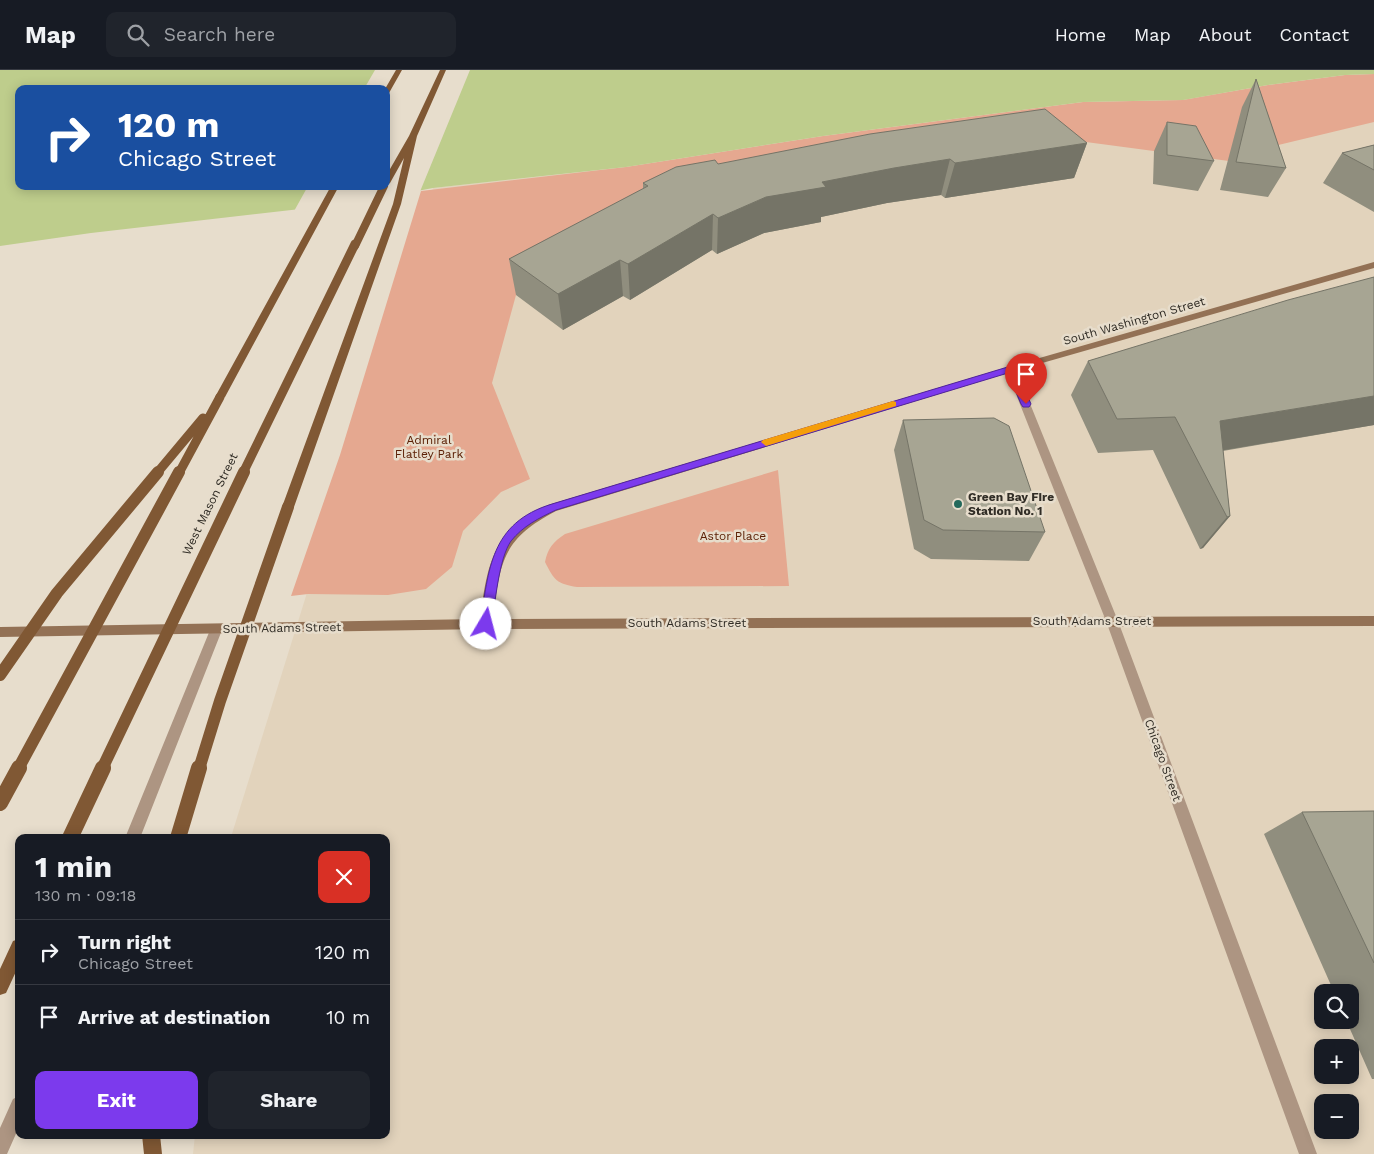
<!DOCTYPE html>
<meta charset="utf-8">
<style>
:root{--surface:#171b24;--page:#20242c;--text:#f1f3f6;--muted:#9ea1a6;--line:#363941;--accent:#7c3aed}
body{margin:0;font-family:"Work Sans",sans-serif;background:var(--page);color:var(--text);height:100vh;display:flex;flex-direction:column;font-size:19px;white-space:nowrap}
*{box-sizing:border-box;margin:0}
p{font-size:16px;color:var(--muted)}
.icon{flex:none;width:28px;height:28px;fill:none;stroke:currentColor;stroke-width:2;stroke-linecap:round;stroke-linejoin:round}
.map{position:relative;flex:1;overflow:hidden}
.sheet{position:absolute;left:15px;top:764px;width:375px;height:305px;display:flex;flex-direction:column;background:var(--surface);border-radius:10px;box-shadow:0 2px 12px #0003}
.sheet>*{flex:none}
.guide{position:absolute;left:15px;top:15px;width:375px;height:105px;border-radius:10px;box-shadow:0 2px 12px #0003;background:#1a4fa0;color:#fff;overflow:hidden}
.controls{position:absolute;left:1314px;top:914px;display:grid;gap:10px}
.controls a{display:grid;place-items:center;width:45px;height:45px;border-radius:10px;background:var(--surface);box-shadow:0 2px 12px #0003;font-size:25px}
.pin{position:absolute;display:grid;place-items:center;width:42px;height:42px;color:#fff;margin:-51px -21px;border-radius:50% 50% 50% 0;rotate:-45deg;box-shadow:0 0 5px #0007}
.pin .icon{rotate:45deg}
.me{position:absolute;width:55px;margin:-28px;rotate:8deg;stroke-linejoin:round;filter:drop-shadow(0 0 4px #0008)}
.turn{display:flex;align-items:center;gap:18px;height:105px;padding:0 20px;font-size:22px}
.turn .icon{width:65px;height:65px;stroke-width:2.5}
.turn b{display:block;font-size:35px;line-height:42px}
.round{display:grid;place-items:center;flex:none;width:52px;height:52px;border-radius:10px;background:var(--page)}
.head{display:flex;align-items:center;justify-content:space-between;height:85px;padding:0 20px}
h1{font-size:30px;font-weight:700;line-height:38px}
.primary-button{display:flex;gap:10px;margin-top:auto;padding:10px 20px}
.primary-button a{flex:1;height:58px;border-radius:10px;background:var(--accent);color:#fff;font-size:20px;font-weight:700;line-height:58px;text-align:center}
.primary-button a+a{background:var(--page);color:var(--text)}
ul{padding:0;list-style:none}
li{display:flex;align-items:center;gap:15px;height:65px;padding:0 20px;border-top:1px solid var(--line)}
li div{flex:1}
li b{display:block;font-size:19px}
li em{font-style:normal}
header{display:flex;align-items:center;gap:30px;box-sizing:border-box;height:70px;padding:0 25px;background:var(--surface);border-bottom:1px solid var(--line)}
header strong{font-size:24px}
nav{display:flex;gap:28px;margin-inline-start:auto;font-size:18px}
.search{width:350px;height:45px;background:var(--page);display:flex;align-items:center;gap:12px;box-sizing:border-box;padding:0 18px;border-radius:10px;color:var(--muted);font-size:19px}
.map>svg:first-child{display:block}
.built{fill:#e2d3bc;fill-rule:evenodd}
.green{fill:#e5a890}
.water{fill:#becd8c;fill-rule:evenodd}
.pier{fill:#e7ddcc}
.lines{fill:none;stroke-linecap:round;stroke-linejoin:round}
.street{fill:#ad9582;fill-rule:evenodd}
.secondary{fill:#937155;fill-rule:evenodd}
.primary{fill:#805834;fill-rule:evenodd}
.primary-bridge-far3{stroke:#805834;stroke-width:8}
.primary-bridge-far2{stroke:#805834;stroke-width:9}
.primary-bridge-far1{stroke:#805834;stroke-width:12}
.primary-bridge{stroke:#805834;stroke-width:16}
.wall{fill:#908e7e}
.shaded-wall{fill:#757467}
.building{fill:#a7a593;stroke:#757467}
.route{fill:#7c3aed;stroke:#51269a}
.slow{fill:#f59e0b}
.poi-dot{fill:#24695b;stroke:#e7ddcc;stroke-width:2}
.labels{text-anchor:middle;stroke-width:5;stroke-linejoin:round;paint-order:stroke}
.street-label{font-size:12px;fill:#312d26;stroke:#e7ddcc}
.park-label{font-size:12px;fill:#5c2106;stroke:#e7ddcc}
.poi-label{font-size:12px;font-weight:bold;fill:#312d26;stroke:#e7ddcc;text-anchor:start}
</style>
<header>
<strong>Map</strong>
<div class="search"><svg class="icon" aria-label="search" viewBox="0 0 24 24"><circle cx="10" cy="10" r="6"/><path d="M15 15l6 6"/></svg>Search here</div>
<nav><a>Home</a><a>Map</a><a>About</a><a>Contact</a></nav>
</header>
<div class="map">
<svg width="1374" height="1084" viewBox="0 0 1374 1084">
<rect width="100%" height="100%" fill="#e7ddcc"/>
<!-- built -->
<path class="built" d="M 1374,4 L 1374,1084 L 193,1084 L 195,1065 L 386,1065 L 386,768 L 231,767 L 433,118 L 626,97 ZM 1322,922 L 1350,922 L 1350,950 L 1322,950 ZM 1322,978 L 1350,978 L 1350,1005 L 1322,1005 ZM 1322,1032 L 1350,1032 L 1350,1060 L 1322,1060 Z"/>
<!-- green -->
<path class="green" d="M 1374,4 L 1374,52 L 1262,79 L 1259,95 L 1086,72 L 1033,73 L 650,152 L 516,225 L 492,313 L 530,409 L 501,422 L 463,461 L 452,497 L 426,519 L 388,525 L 308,524 L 291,526 L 340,385 L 421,121 L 626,97 L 823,66 L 1083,32 L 1183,30 L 1268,15 L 1345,5 Z
M 778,400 L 789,516 L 577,517 C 557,514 554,510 545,492 C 548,478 553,472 565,464 Z"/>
<!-- water -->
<path class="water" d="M 0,0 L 1374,0 L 1374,4 L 1345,5 L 1268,15 L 1183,30 L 1083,32 L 823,66 L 626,97 L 433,118 L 353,133 L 91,163 L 0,176 ZM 19,19 L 386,19 L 386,116 L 19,116 Z"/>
<!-- pier -->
<path class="pier" d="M 375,0 L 470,0 L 419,124 L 353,136 L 293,143 L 308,116 L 386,116 L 386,19 L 364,19 Z"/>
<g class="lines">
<!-- street -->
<path class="street" d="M 1011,296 L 1016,299 L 1118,551 L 1317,1084 L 1299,1084 L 1106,551 L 1006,299 Z
M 216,555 L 220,556 L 222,560 L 140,768 L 125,768 L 210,560 L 212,556 Z
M 19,1026 L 19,1057 L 7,1084 L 0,1084 L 0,1058 L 13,1029 Z"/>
<!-- secondary -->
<path class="secondary" d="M 1374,192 L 1374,198 L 1014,301 L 556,441 C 502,469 500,492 493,549 L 1374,546 L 1374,556 L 486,559 L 0,567 L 0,557 L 480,549 C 488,490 492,464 548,435 L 1008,297 Z"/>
<!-- primary -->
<path class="primary" d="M 396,0 L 402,0 L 389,23 L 386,25 L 385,19 Z
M 440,0 L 446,0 L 417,66 L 401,134 L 294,437 L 288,441 L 284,440 L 282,437 L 393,134 L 404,88 L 390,113 L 386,115 L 386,106 L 409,66 Z
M 331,116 L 339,116 L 225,327 L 220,330 L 216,329 L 215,327 Z
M 19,869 L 19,895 L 6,923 L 0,925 L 0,899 L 13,871 Z
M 142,1065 L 160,1065 L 162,1084 L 144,1084 Z"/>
<!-- primary-bridge-far3 -->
<path class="primary-bridge-far3" d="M 355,176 L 384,116"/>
<!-- primary-bridge-far2 -->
<path class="primary-bridge-far2" d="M 157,403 L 203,348
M 179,403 L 220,327
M 243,403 L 355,174"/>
<!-- primary-bridge-far1 -->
<path class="primary-bridge-far1" d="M 0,605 L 57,523 L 158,402
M 18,699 L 179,402
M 102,699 L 244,402
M 199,699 L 220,631 L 288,437"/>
<!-- primary-bridge -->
<path class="primary-bridge" d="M 0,733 L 19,698
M 70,768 L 103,698
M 178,768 L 199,698"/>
</g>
<!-- wall -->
<path class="wall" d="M 1256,9 L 1286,98 L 1268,127 L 1220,120 L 1242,37 Z
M 1167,52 L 1214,91 L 1198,121 L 1153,114 L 1154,81 Z
M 1087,73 L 1074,108 L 945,128 L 941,125 L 887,133 L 821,147 L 821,152 L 764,163 L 717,184 L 712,180 L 630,230 L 623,226 L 563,260 L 516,225 L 509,189 L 643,119 L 643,113 L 718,94 Z
M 1374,75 L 1374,142 L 1323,113 L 1342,83 Z
M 1374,207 L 1374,355 L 1223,381 L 1230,446 L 1203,478 L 1200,479 L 1153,380 L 1098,383 L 1071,325 L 1088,291 Z
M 903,350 L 1045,462 L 1029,491 L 931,489 L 914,479 L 894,380 Z
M 1374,741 L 1374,1009 L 1372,1009 L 1346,950 L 1350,950 L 1350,922 L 1334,922 L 1264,764 L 1302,742 Z"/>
<!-- shaded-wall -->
<path class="shaded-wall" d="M 1087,73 L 1074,108 L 945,128 L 955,93 Z
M 950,89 L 941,125 L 887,133 L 821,147 L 821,152 L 764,163 L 717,184 L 718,148 L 766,127 L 822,112 L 894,98 Z
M 713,144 L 712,180 L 630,230 L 628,194 Z
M 620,190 L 623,226 L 563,260 L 558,224 Z
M 1374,326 L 1374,355 L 1195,385 L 1220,351 Z
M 1230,446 L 1203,478 L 1200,479 L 1227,447 Z"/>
<!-- building -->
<path class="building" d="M 1256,9 L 1286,98 L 1236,92 Z
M 1045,39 L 1087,73 L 955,93 L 950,89 L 894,98 L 822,112 L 826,117 L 766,127 L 718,148 L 713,144 L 628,194 L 620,190 L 558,224 L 509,189 L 648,116 L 643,113 L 676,97 L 715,90 L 718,94 L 870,64 Z
M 1167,52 L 1196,56 L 1214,91 L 1167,85 Z
M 1374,75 L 1374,100 L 1342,83 Z
M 1374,207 L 1374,326 L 1220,351 L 1230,446 L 1227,447 L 1175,347 L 1117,349 L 1088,291 L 1288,230 Z
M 994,348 L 1009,356 L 1045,462 L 943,460 L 924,450 L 903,350 Z
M 1374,741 L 1374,893 L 1302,742 Z"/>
<!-- route -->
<path class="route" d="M 1011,296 L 1016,299 L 1031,334 L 1029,337 L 1023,337 L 1021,334 L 1008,303 L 556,440 C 539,448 523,456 511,471 C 499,488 495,533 492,554 L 490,558 L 482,558 L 480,554 C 489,499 490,453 552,434 Z"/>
<!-- slow -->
<path class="slow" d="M 893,331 L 896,332 L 896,336 L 766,376 L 761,372 L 763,370 Z"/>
<!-- markers -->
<circle class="poi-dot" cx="958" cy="434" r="5"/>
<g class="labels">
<!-- street labels -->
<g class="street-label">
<text transform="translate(1134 251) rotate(-16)" y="4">South Washington Street</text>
<text transform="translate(210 434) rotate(-64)" y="4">West Mason Street</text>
<text x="1092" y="555">South Adams Street</text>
<text x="687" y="557">South Adams Street</text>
<text transform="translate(282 558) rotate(-1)" y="4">South Adams Street</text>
<text transform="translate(1163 690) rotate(70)" y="4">Chicago Street</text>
</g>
<!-- park labels -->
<g class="park-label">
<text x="429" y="374">Admiral<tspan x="429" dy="14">Flatley Park</tspan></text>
<text x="733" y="470">Astor Place</text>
</g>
<!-- poi labels -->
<g class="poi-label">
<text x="968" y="431">Green Bay Fire<tspan x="968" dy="14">Station No. 1</tspan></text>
</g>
</g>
</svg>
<div class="controls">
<a><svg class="icon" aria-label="search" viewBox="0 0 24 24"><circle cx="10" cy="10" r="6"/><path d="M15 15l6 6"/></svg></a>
<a>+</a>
<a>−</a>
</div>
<div class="pin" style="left:1026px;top:334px;background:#d93025"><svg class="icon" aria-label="arrive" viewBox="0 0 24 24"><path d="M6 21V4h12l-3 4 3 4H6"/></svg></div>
<svg class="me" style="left:486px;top:554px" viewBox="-20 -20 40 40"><circle r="19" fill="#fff"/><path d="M0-13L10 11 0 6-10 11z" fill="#7c3aed"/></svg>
<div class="guide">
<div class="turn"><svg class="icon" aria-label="right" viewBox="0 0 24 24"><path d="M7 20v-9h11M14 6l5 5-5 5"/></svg><div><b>120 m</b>Chicago Street</div></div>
</div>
<section class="sheet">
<div class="head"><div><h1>1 min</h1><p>130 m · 09:18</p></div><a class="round" style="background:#d93025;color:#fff"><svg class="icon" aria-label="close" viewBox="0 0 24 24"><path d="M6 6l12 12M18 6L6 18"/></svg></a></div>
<ul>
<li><svg class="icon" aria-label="right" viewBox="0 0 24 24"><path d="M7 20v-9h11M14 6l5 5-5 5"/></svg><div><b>Turn right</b><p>Chicago Street</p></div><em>120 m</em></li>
<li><svg class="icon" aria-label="arrive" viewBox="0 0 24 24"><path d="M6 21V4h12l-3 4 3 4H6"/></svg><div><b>Arrive at destination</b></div><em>10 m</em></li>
</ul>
<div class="primary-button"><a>Exit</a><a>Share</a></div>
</section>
</div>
